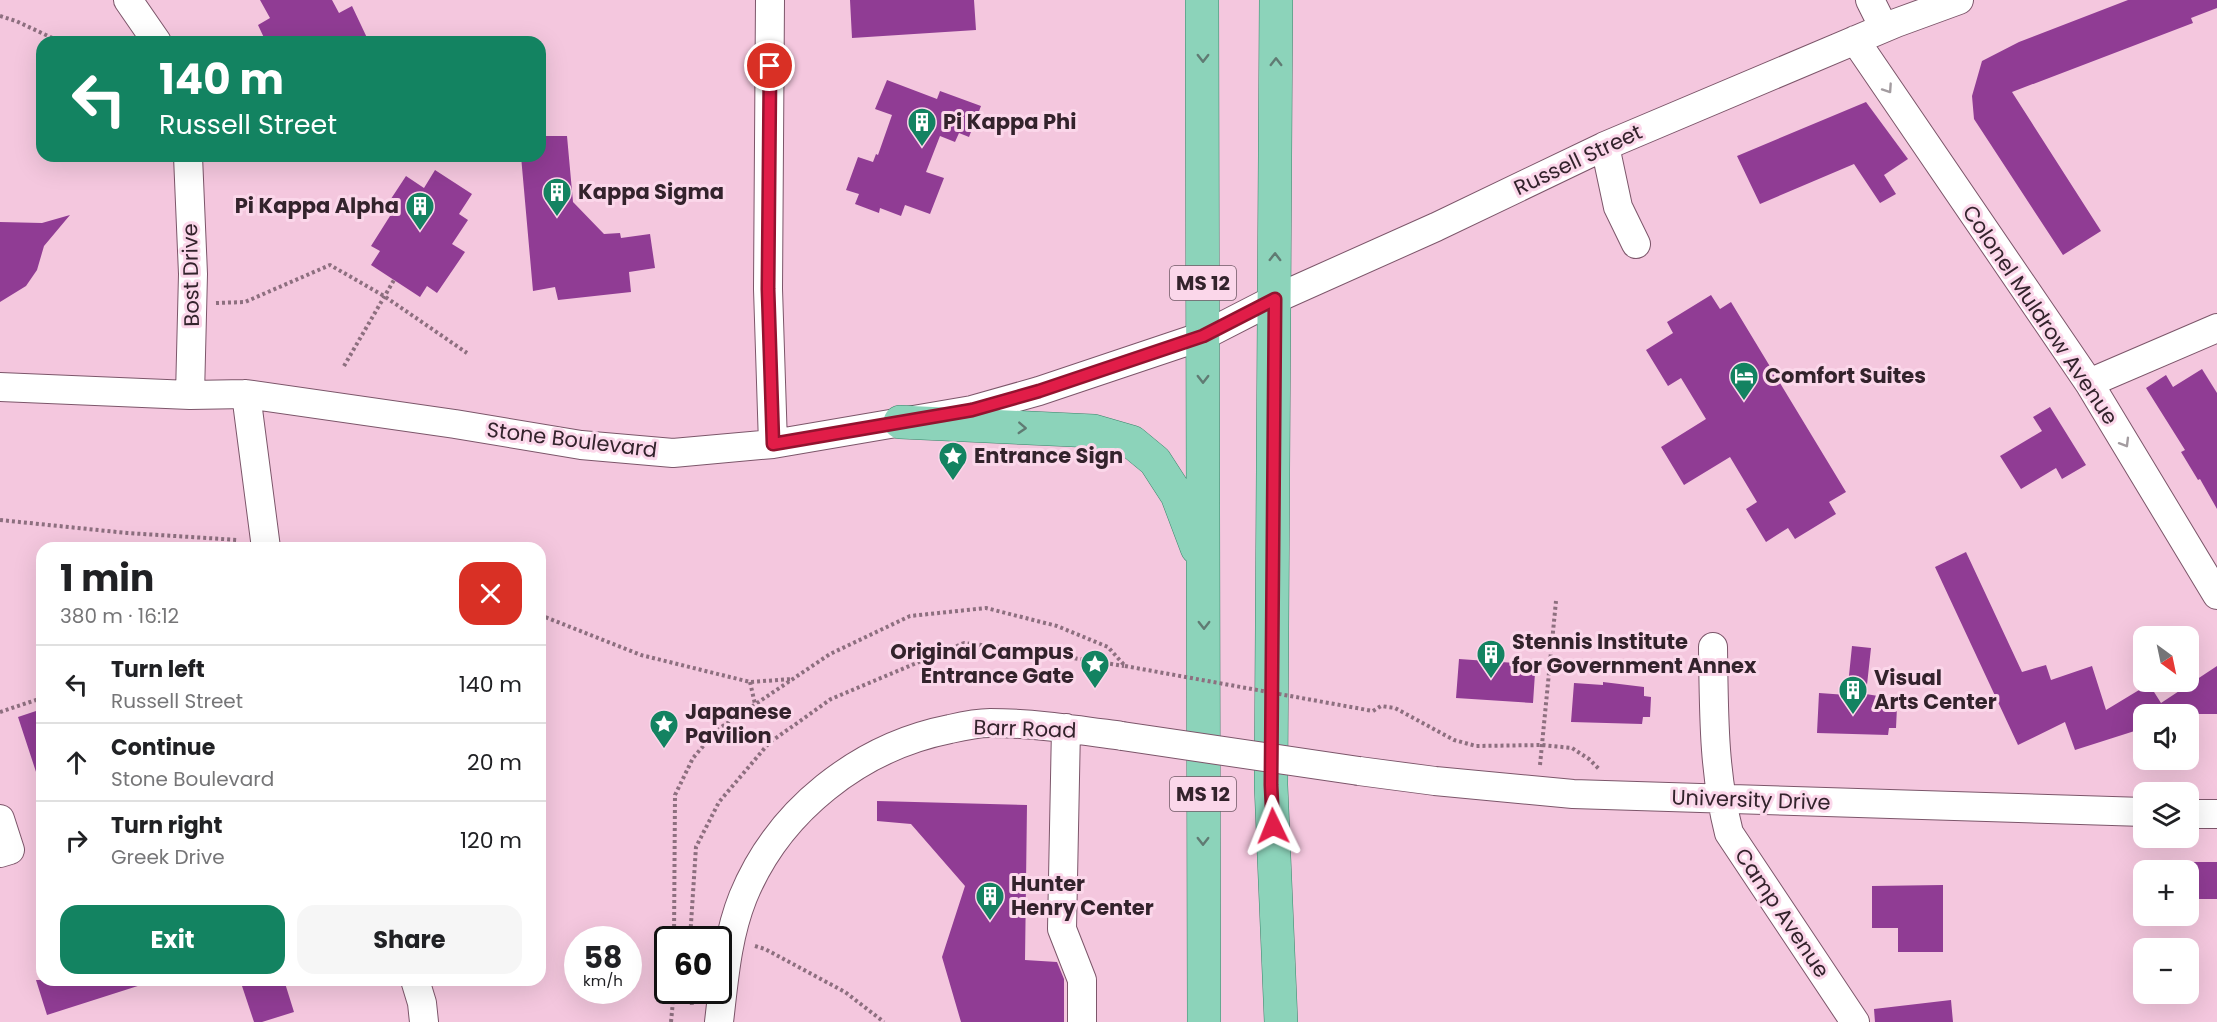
<!DOCTYPE html>
<meta charset="utf-8">
<style>
:root{--surface:#fff;--page:#f6f6f6;--text:#202124;--muted:#757577;--line:#e0e0e0;--accent:#138361}
body{margin:0;font-family:Poppins,sans-serif;background:var(--page);color:var(--text);height:100vh;display:flex;flex-direction:column;font-size:22px;white-space:nowrap}
*{box-sizing:border-box;margin:0}
p{font-size:20px;color:var(--muted)}
.icon{flex:none;width:33px;height:33px;fill:none;stroke:currentColor;stroke-width:2;stroke-linecap:round;stroke-linejoin:round}
.map{position:relative;flex:1;overflow:hidden}
.details{position:absolute;left:36px;top:542px;width:510px;height:444px;display:flex;flex-direction:column;background:var(--surface);border-radius:18px;box-shadow:0 6px 24px #0002}
.details>*{flex:none}
.guide{position:absolute;left:36px;top:36px;width:510px;height:126px;border-radius:18px;box-shadow:0 6px 24px #0002;background:#138361;color:#fff;overflow:hidden}
.needle{width:39px;rotate:147deg}
.fabs{position:absolute;left:2133px;top:626px;display:grid;gap:12px}
.fabs a{display:grid;place-items:center;width:66px;height:66px;border-radius:12px;background:var(--surface);box-shadow:0 6px 24px #0002;font-size:30px}
.speed{position:absolute;left:564px;top:926px;display:flex;gap:12px;font-size:30px;font-weight:700;text-align:center}
.speed>*{display:grid;place-content:center;width:78px;height:78px;border-radius:50%;background:var(--surface);box-shadow:0 6px 24px #0002;line-height:1}
.speed small{font-size:15px;font-weight:400}
.speed .limit{border:3px solid #111;border-radius:9px;background:#fff;color:#111}
.pin{position:absolute;display:grid;place-items:center;width:51px;height:51px;color:#fff;margin:-26px;border:3px solid #fff;border-radius:50%;box-shadow:0 2px 6px #0007}
.me{position:absolute;width:66px;margin:-33px;rotate:358deg;stroke-linejoin:round;filter:drop-shadow(0 0 4px #0008)}
.turn{display:flex;align-items:center;gap:21px;height:126px;padding:0 24px;font-size:27px}
.turn .icon{width:78px;height:78px;stroke-width:2.5}
.turn b{display:block;font-size:42px;line-height:51px}
.round{display:grid;place-items:center;flex:none;width:63px;height:63px;border-radius:18px;background:var(--page)}
.head{display:flex;align-items:center;justify-content:space-between;height:102px;padding:0 24px}
h1{font-size:36px;font-weight:700;line-height:45px}
.action{display:flex;gap:12px;margin-top:auto;padding:12px 24px}
.action a{flex:1;height:69px;border-radius:18px;background:var(--accent);color:#fff;font-size:24px;font-weight:700;line-height:69px;text-align:center}
.action a+a{background:var(--page);color:var(--text)}
ul{padding:0;list-style:none}
li{display:flex;align-items:center;gap:18px;height:78px;padding:0 24px;border-top:2px solid var(--line)}
li div{flex:1}
li b{display:block;font-size:22px}
li em{font-style:normal}
.map>svg:first-child{display:block}
.building{fill:#903c94}
.lines{fill:none;stroke-linecap:round;stroke-linejoin:round}
.minor-casing{stroke:#7c566a;stroke-width:30}
.major-casing{stroke:#3b836a;stroke-width:34}
.path{stroke:#8d6f7f;stroke-width:4;stroke-dasharray:3 3;stroke-linecap:butt}
.minor{stroke:#fff;stroke-width:28}
.major{stroke:#8cd3ba;stroke-width:33}
.minor-bridge-casing{stroke:#7c566a;stroke-width:30;stroke-linecap:butt}
.path-bridge{stroke:#8d6f7f;stroke-width:4;stroke-dasharray:3 3;stroke-linecap:butt}
.minor-bridge{stroke:#fff;stroke-width:28}
.oneway{stroke:#607b73}
.oneway2{stroke:#a39ca0}
.route-casing{stroke:#92132f;stroke-width:15}
.route{stroke:#e11d48;stroke-width:10}
.labels{text-anchor:middle;stroke-width:6;stroke-linejoin:round;paint-order:stroke}
.shield{fill:#fbd7ea;stroke:#6f5965;stroke-width:1.5}
.shield-label{font-size:20px;font-weight:bold;fill:#33232c}
.poi-label{font-size:21px;font-weight:bold;fill:#33232c;stroke:#fbd7ea;text-anchor:start}
.street-label{font-size:21px;fill:#33232c;stroke:#fbd7ea}
</style>
<div class="map">
<svg width="2217" height="1022" viewBox="0 0 2217 1022">
<rect width="100%" height="100%" fill="#f4c7de"/>
<!-- building -->
<path class="building" d="M 260,0 L 332,0 L 339,13 L 352,6 L 369,42 L 266,42 L 258,25 L 270,18 Z
M 850,0 L 974,0 L 976,30 L 852,38 Z
M 2128,0 L 2217,0 L 2217,8 L 2191,18 L 2193,23 L 2012,92 L 2101,231 L 2063,255 L 1974,119 L 1972,96 L 1982,61 L 2019,42 Z
M 887,80 L 937,99 L 940,91 L 981,106 L 969,137 L 959,133 L 955,142 L 940,136 L 926,172 L 944,178 L 930,214 L 905,205 L 901,216 L 880,208 L 879,213 L 855,204 L 859,194 L 846,190 L 858,157 L 873,162 L 876,154 L 878,155 L 892,115 L 875,109 Z
M 1866,102 L 1908,159 L 1884,175 L 1896,194 L 1880,203 L 1854,164 L 1760,204 L 1737,156 Z
M 540,136 L 567,136 L 573,202 L 604,234 L 620,233 L 621,238 L 650,234 L 655,268 L 629,272 L 631,292 L 558,300 L 555,287 L 533,291 L 521,156 L 540,156 Z
M 435,170 L 472,194 L 459,214 L 468,220 L 452,244 L 465,252 L 437,293 L 427,286 L 420,297 L 371,265 L 380,251 L 371,246 L 390,216 L 383,211 L 406,176 L 424,188 Z
M 70,215 L 44,246 L 37,270 L 26,286 L 0,302 L 0,222 L 42,223 Z
M 1711,295 L 1720,309 L 1731,302 L 1846,492 L 1829,502 L 1836,514 L 1795,539 L 1788,528 L 1766,542 L 1746,509 L 1757,502 L 1730,457 L 1684,485 L 1661,447 L 1706,419 L 1681,378 L 1668,386 L 1646,350 L 1673,333 L 1667,322 Z
M 2202,369 L 2217,393 L 2217,509 L 2200,479 L 2198,480 L 2181,452 L 2185,450 L 2146,388 L 2166,375 L 2173,387 Z
M 2050,407 L 2086,465 L 2062,479 L 2056,468 L 2021,489 L 2000,456 L 2042,431 L 2033,417 Z
M 1966,552 L 2022,672 L 2046,665 L 2051,680 L 2092,666 L 2106,710 L 2149,684 L 2161,703 L 2217,666 L 2217,714 L 2144,714 L 2144,728 L 2075,750 L 2065,722 L 2018,745 L 1935,567 Z
M 1852,646 L 1871,648 L 1866,694 L 1890,698 L 1890,706 L 1897,707 L 1896,728 L 1889,728 L 1888,735 L 1817,733 L 1819,693 L 1847,695 Z
M 1459,659 L 1530,664 L 1529,673 L 1535,673 L 1533,703 L 1456,698 Z
M 1603,682 L 1644,687 L 1644,696 L 1651,697 L 1650,717 L 1643,717 L 1642,724 L 1571,722 L 1574,683 L 1603,685 Z
M 42,709 L 42,777 L 38,778 L 18,717 Z
M 877,801 L 1027,805 L 1025,960 L 1057,962 L 1064,979 L 1064,1022 L 961,1022 L 942,957 L 965,886 L 911,824 L 877,821 Z
M 2188,862 L 2217,862 L 2217,899 L 2188,899 Z
M 1943,885 L 1943,952 L 1898,952 L 1898,928 L 1872,928 L 1872,886 Z
M 36,980 L 143,980 L 144,984 L 47,1015 Z
M 240,980 L 284,980 L 294,1012 L 262,1022 L 254,1022 Z
M 1951,1000 L 1953,1022 L 1875,1022 L 1874,1009 Z"/>
<g class="lines">
<!-- minor casing -->
<g class="minor-casing">
<path id="minor" d="M 128,0 L 157,42
M 770,0 L 768,289 L 773,444
M 1870,0 L 1884,28
M 1855,40 L 2089,383 L 2217,595
M 1605,146 L 1618,207 L 1636,244
M 188,156 L 193,274 L 190,395
M 2089,383 L 2217,328
M 0,387 L 190,395 L 246,394 L 455,424 L 581,445 L 673,453 L 773,444 L 972,410 L 1039,391 L 1203,336 L 1275,299 L 1436,227 L 1605,146 L 1896,23 L 1959,0
M 246,394 L 266,548
M 1713,647 C 1714,711 1713,770 1729,833 L 1855,1022
M 1066,728 L 1062,929 L 1082,980 L 1082,1022
M 1359,771 L 1435,781 L 1573,794 L 2144,812
M 2188,814 L 2217,814
M 0,819 L 10,850 L 0,853
M 415,980 L 422,1003 L 424,1022
M 719,1022 C 724,980 727,937 743,897 C 778,811 859,747 950,729 C 963,726 977,723 990,723 C 1034,723 1078,730 1122,736"/>
</g>
<!-- major casing -->
<g class="major-casing">
<path id="major" d="M 1202,0 L 1204,1022
M 1276,0 L 1271,785 L 1281,1022
M 900,422 L 1094,431 L 1132,442 L 1155,461 L 1177,495 L 1197,548"/>
</g>
<!-- path -->
<path class="path" d="M 0,16 L 16,21 L 61,42
M 216,303 L 245,302 L 330,265 L 384,296 L 467,353
M 344,366 L 394,280
M 0,520 L 127,533 L 238,540
M 291,546 L 301,548
M 540,615 L 641,655 L 750,682 L 792,679
M 750,682 L 755,704
M 1373,711 L 1381,706 L 1395,708 L 1454,740 L 1476,746 L 1542,745 L 1572,748 L 1589,759 L 1599,769
M 0,712 L 42,698
M 1540,765 L 1556,601
M 674,935 L 706,937
M 674,939 L 675,795 L 693,758 L 717,730 L 830,654 L 910,616 L 986,608 L 1057,626 L 1108,647 L 1125,666
M 690,939 L 696,847 L 719,802 L 769,743 L 831,699 L 964,643 L 1016,649 L 1124,666
M 755,946 L 765,949 L 845,992 L 884,1022
M 691,990 L 692,1007
M 671,1022 L 674,990"/>
<!-- minor -->
<use href="#minor" class="minor"/>
<!-- major -->
<use href="#major" class="major"/>
<!-- minor-bridge casing -->
<g class="minor-bridge-casing">
<path id="minor-bridge" d="M 1122,736 L 1359,771"/>
</g>
<!-- path-bridge -->
<path class="path-bridge" d="M 1125,666 L 1373,711"/>
<!-- minor-bridge -->
<use href="#minor-bridge" class="minor-bridge"/>
</g>
<!-- one-way arrows -->
<defs><path id="oneway-chevron" d="M-2-3.5L2.5 0L-2 3.5" fill="none" stroke-width="1.6" stroke-linecap="round" stroke-linejoin="round" transform="scale(1.5)"/></defs>
<g class="oneway">
<use href="#oneway-chevron" transform="translate(1203 58) rotate(90)"/>
<use href="#oneway-chevron" transform="translate(1276 62) rotate(-90)"/>
<use href="#oneway-chevron" transform="translate(1275 257) rotate(-89)"/>
<use href="#oneway-chevron" transform="translate(1203 379) rotate(90)"/>
<use href="#oneway-chevron" transform="translate(1022 428) rotate(3)"/>
<use href="#oneway-chevron" transform="translate(1204 625) rotate(90)"/>
<use href="#oneway-chevron" transform="translate(1203 841) rotate(90)"/>
</g>
<g class="oneway2">
<use href="#oneway-chevron" transform="translate(1888 89) rotate(56)"/>
<use href="#oneway-chevron" transform="translate(2125 443) rotate(59)"/>
</g>
<g class="lines">
<!-- route casing -->
<g class="route-casing">
<path id="route" d="M 770,66 L 768,289 L 773,444 L 972,410 L 1039,391 L 1203,336 L 1275,299 L 1271,785 L 1273,826"/>
</g>
<!-- route -->
<use href="#route" class="route"/>
</g>
<!-- icons -->
<defs>
<g id="building-pin" transform="scale(1.5)"><path d="M0 17L-7.5 6A9.5 9.5 0 1 1 7.5 6Z" fill="#138361" stroke="#fbd7ea"/><path d="M-4-6H4V6H1V3H-1V6H-4ZM-2.5-4.3h1.7v1.8h-1.7ZM.8-4.3h1.7v1.8H.8ZM-2.5-1h1.7V.8h-1.7ZM.8-1h1.7V.8H.8Z" fill="#fff"/></g>
<g id="hotel-pin" transform="scale(1.5)"><path d="M0 17L-7.5 6A9.5 9.5 0 1 1 7.5 6Z" fill="#138361" stroke="#fbd7ea"/><path d="M-6-4.5h1.5V1H6V5H4.5V3h-9V5H-6ZM-4 0a1.8 1.8 0 1 1 3.6 0ZM.5 0V-2.5h3Q6-2.5 6 0Z" fill="#fff"/></g>
<g id="sight-pin" transform="scale(1.5)"><path d="M0 17L-7.5 6A9.5 9.5 0 1 1 7.5 6Z" fill="#138361" stroke="#fbd7ea"/><path d="M0-6L1.8-2.2L6-1.7L2.9 1.2L3.7 5.4L0 3.3L-3.7 5.4L-2.9 1.2L-6-1.7L-1.8-2.2Z" fill="#fff"/></g>
</defs>
<g fill-rule="evenodd">
<use href="#building-pin" x="922" y="122"/>
<use href="#building-pin" x="557" y="192"/>
<use href="#building-pin" x="420" y="206"/>
<use href="#hotel-pin" x="1744" y="376"/>
<use href="#sight-pin" x="953" y="456"/>
<use href="#building-pin" x="1491" y="654"/>
<use href="#sight-pin" x="1095" y="664"/>
<use href="#building-pin" x="1853" y="690"/>
<use href="#sight-pin" x="664" y="724"/>
<use href="#building-pin" x="990" y="896"/>
</g>
<g class="labels">
<!-- shield labels -->
<g class="shield">
<rect x="1170" y="266" width="66" height="34" rx="4.5"/>
<rect x="1170" y="777" width="66" height="34" rx="4.5"/>
</g>
<g class="shield-label">
<text x="1203" y="290">MS 12</text>
<text x="1203" y="801">MS 12</text>
</g>
<!-- poi labels -->
<g class="poi-label">
<text x="943" y="129">Pi Kappa Phi</text>
<text x="578" y="199">Kappa Sigma</text>
<text x="399" y="213" text-anchor="end">Pi Kappa Alpha</text>
<text x="1765" y="383">Comfort Suites</text>
<text x="974" y="463">Entrance Sign</text>
<text x="1512" y="649">Stennis Institute<tspan x="1512" dy="24">for Government Annex</tspan></text>
<text x="1074" y="659" text-anchor="end">Original Campus<tspan x="1074" dy="24">Entrance Gate</tspan></text>
<text x="1874" y="685">Visual<tspan x="1874" dy="24">Arts Center</tspan></text>
<text x="685" y="719">Japanese<tspan x="685" dy="24">Pavilion</tspan></text>
<text x="1011" y="891">Hunter<tspan x="1011" dy="24">Henry Center</tspan></text>
</g>
<!-- street labels -->
<g class="street-label">
<text transform="translate(1578 160) rotate(-25)" y="7">Russell Street</text>
<text transform="translate(191 275) rotate(-91)" y="7">Bost Drive</text>
<text transform="translate(2040 315) rotate(56)" y="7">Colonel Muldrow Avenue</text>
<text transform="translate(572 440) rotate(7)" y="7">Stone Boulevard</text>
<text transform="translate(1025 729) rotate(2)" y="7">Barr Road</text>
<text transform="translate(1751 800) rotate(2)" y="7">University Drive</text>
<text transform="translate(1782 913) rotate(56)" y="7">Camp Avenue</text>
</g>
</g>
</svg>
<div class="fabs">
<a><svg class="needle" viewBox="-14 -14 28 28"><path d="M0-13l5 13h-10z" fill="#e53935"/><path d="M0 13l5-13h-10z" fill="#757577"/></svg></a>
<a><svg class="icon" aria-label="sound" viewBox="0 0 24 24"><path d="M4 9h4l5-4v14l-5-4H4zM17 9q2 3 0 6"/></svg></a>
<a><svg class="icon" aria-label="layers" viewBox="0 0 24 24"><path d="M12 4l9 5-9 5-9-5zM3 14l9 5 9-5"/></svg></a>
<a>+</a>
<a>−</a>
</div>
<div class="speed"><div>58<small>km/h</small></div><div class="limit">60</div></div>
<div class="pin" style="left:770px;top:66px;background:#d93025"><svg class="icon" aria-label="arrive" viewBox="0 0 24 24"><path d="M6 21V4h12l-3 4 3 4H6"/></svg></div>
<svg class="me" style="left:1273px;top:826px" viewBox="-20 -20 40 40"><path d="M0-17L14 15 0 8-14 15z" fill="#e11d48" stroke="#fff" stroke-width="4"/></svg>
<div class="guide">
<div class="turn"><svg class="icon" aria-label="left" viewBox="0 0 24 24"><path d="M17 20v-9H6M10 6l-5 5 5 5"/></svg><div><b>140 m</b>Russell Street</div></div>
</div>
<section class="details">
<div class="head"><div><h1>1 min</h1><p>380 m · 16:12</p></div><a class="round" style="background:#d93025;color:#fff"><svg class="icon" aria-label="close" viewBox="0 0 24 24"><path d="M6 6l12 12M18 6L6 18"/></svg></a></div>
<ul>
<li><svg class="icon" aria-label="left" viewBox="0 0 24 24"><path d="M17 20v-9H6M10 6l-5 5 5 5"/></svg><div><b>Turn left</b><p>Russell Street</p></div><em>140 m</em></li>
<li><svg class="icon" aria-label="ahead" viewBox="0 0 24 24"><path d="M12 20V5M6 11l6-6 6 6"/></svg><div><b>Continue</b><p>Stone Boulevard</p></div><em>20 m</em></li>
<li><svg class="icon" aria-label="right" viewBox="0 0 24 24"><path d="M7 20v-9h11M14 6l5 5-5 5"/></svg><div><b>Turn right</b><p>Greek Drive</p></div><em>120 m</em></li>
</ul>
<div class="action"><a>Exit</a><a>Share</a></div>
</section>
</div>
